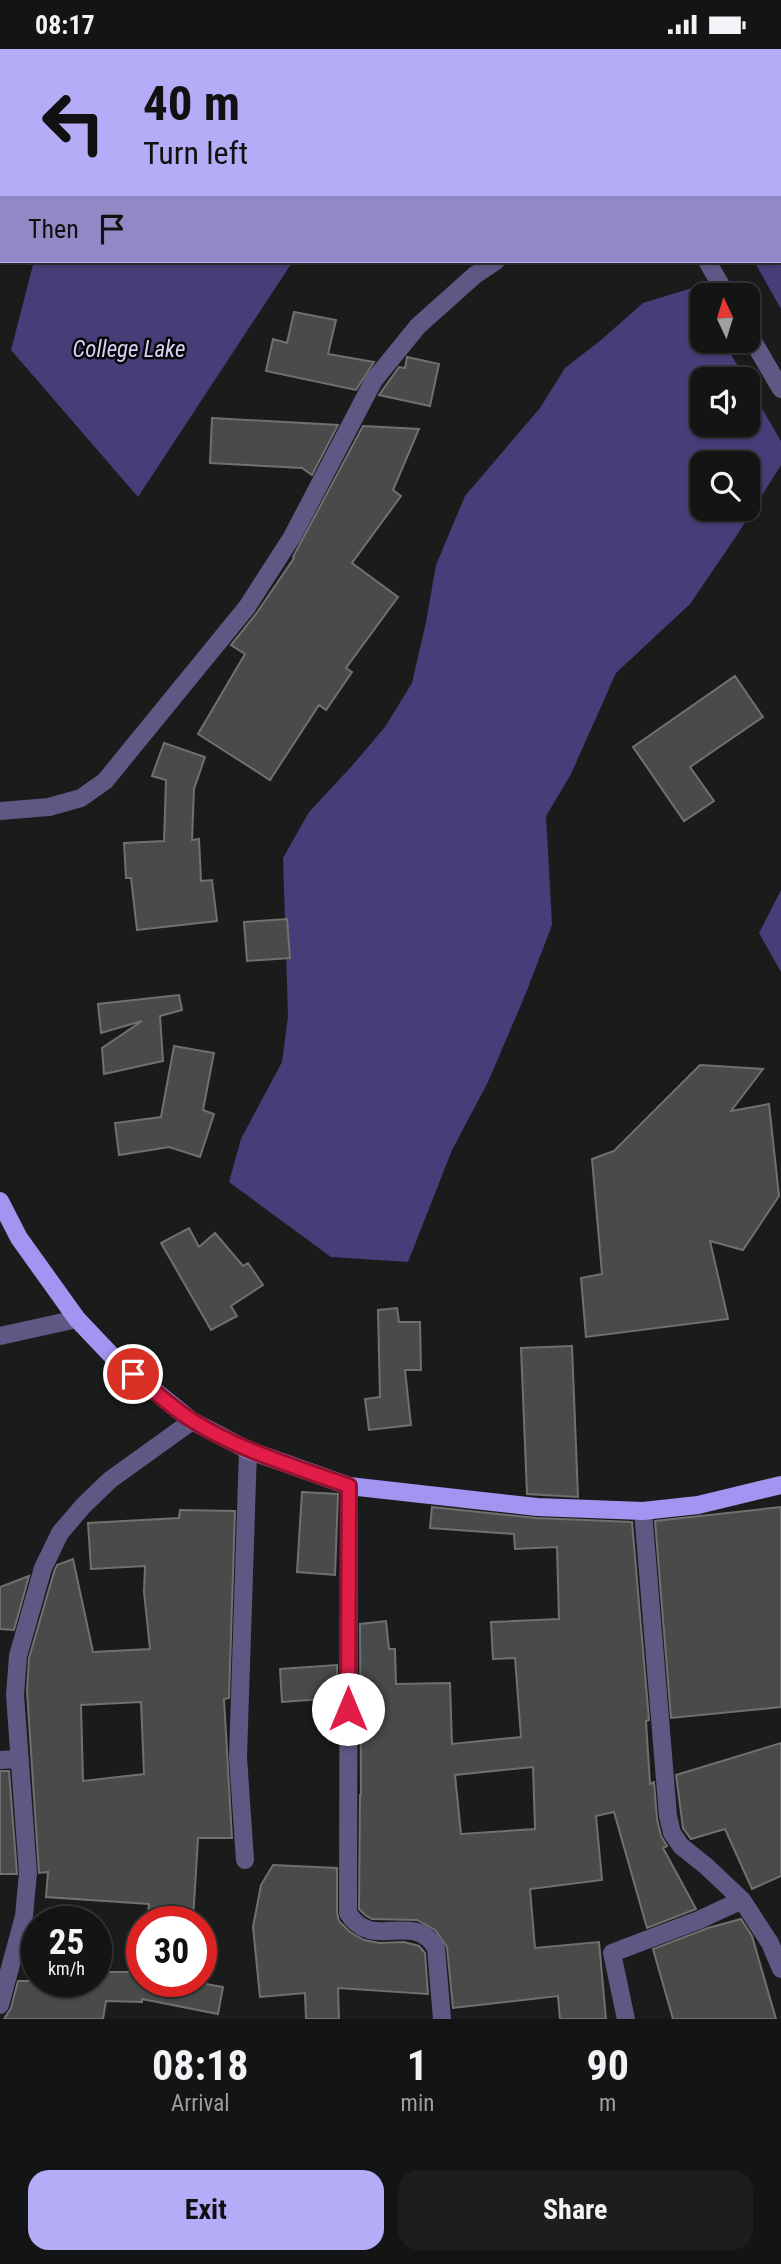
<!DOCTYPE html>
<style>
:root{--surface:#131514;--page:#1c1e1d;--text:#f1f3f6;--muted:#9d9fa0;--line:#323434;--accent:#b5acf8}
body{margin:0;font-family:"Roboto Condensed",sans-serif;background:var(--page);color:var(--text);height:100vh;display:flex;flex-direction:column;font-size:26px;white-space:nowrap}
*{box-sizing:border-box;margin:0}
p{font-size:23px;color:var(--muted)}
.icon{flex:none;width:38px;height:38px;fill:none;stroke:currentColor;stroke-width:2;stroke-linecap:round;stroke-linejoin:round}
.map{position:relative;height:1970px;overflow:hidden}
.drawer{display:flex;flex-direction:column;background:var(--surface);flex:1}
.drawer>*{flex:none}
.banner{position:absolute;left:0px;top:0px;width:782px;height:214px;box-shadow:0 2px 5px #0004,0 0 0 2px var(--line);background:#b5acf8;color:#111;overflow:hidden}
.needle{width:46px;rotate:356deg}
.buttons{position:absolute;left:690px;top:234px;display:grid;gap:14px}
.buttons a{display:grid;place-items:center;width:70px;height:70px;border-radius:14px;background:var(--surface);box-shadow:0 2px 5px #0004,0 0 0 2px var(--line);font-size:35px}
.speed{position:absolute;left:21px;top:1857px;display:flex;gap:14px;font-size:35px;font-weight:700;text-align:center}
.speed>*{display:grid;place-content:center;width:91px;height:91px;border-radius:50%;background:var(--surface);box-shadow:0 2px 5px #0004,0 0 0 2px var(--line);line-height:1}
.speed small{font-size:18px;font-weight:400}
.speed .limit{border:10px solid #d22;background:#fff;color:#111}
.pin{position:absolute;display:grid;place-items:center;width:60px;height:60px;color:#fff;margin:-30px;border:4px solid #fff;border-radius:50%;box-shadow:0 2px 7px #0007}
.me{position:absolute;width:77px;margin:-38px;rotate:0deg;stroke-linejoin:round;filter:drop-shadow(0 0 5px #0008)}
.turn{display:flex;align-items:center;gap:24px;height:147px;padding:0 28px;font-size:32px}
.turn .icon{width:91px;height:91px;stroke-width:2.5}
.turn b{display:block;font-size:49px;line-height:60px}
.then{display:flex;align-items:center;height:66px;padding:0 28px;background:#0003;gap:14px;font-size:26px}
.eta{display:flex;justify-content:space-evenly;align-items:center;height:119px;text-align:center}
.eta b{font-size:42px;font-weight:700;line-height:49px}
.cta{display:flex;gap:14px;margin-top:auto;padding:14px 28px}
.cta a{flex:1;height:80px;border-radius:21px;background:var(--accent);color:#111;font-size:28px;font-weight:700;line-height:80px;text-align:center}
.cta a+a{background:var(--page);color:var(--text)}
.status{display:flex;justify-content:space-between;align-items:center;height:49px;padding:0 35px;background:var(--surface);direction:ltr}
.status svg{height:19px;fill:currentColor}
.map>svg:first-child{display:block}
.water{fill:#473d78;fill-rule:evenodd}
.building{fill:#484b49;stroke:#6e716f;stroke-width:2;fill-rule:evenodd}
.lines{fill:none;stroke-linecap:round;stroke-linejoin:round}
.minor{stroke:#5e5884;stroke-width:18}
.major{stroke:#a294f1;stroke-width:18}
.route-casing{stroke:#92132f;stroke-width:18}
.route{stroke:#e11d48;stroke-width:12}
.labels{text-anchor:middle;stroke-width:5;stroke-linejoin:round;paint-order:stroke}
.water-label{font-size:23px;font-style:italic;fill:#d6d2f7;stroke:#060606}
</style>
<div class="status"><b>08:17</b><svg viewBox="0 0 49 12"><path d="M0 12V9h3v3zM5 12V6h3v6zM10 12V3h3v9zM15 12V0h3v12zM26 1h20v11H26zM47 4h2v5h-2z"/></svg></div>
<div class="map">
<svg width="781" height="1970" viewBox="0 0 781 1970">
<rect width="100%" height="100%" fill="#191c1b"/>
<!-- water -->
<path class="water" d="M 86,0 L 431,0 L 430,2 L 86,2 Z
M 738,0 L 781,0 L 781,260 L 754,212 L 780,212 L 780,2 L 738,2 Z
M 34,212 L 293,212 L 138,448 L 11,301 Z
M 692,239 L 702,255 L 702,292 L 723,292 L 746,331 L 702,331 L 702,376 L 747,376 L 747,334 L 781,392 L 781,416 L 737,486 L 690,555 L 616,624 L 571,725 L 546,767 L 552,876 L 526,944 L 488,1033 L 452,1101 L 408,1213 L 331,1208 L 229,1133 L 241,1090 L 282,1013 L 288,967 L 283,809 L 309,763 L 351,718 L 385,678 L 412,634 L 426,573 L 436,516 L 465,447 L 540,359 L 565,319 L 601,291 L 643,254 ZM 702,415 L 747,415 L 747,460 L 702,460 Z
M 781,841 L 781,923 L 759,884 Z"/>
<!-- building -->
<path class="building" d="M 294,263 L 336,271 L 328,305 L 374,313 L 356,341 L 266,322 L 273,290 L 287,294 Z
M 407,308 L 439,315 L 430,357 L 379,346 L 399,318 L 405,319 Z
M 212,369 L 338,376 L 312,426 L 302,419 L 210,414 Z
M 363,377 L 419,380 L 393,441 L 401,447 L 352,514 L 398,548 L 346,619 L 352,623 L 326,661 L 319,656 L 270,731 L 198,685 L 245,605 L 231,596 L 256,565 L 294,509 L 293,508 Z
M 735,627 L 763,668 L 690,718 L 714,752 L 684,772 L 633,698 Z
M 164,694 L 205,708 L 194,740 L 192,791 L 199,790 L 201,832 L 212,831 L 217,872 L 137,881 L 131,829 L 126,829 L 124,794 L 164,792 L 166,731 L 152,727 Z
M 287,870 L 290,909 L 247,912 L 244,873 Z
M 179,946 L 182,961 L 160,967 L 163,1012 L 104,1025 L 102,999 L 142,972 L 101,984 L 98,955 Z
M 174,997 L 214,1004 L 203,1061 L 214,1065 L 200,1108 L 169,1098 L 119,1106 L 115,1074 L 161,1068 Z
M 700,1016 L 763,1020 L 731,1062 L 769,1055 L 779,1147 L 743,1201 L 710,1192 L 728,1270 L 586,1288 L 581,1229 L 602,1225 L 592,1110 L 614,1102 Z
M 189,1179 L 199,1198 L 215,1184 L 243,1217 L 248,1214 L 263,1236 L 231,1257 L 237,1267 L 211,1281 L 161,1194 Z
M 397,1259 L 399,1273 L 420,1273 L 421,1321 L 405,1321 L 411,1376 L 369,1381 L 365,1350 L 380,1348 L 378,1261 Z
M 572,1297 L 578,1448 L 527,1445 L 521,1299 Z
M 302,1443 L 338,1445 L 335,1526 L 297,1523 Z
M 432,1458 L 536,1469 L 632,1473 L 649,1671 L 646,1672 L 650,1735 L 654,1733 L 657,1770 L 661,1787 L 667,1797 L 663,1799 L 696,1860 L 647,1879 L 614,1763 L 596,1767 L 602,1831 L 530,1840 L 535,1899 L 599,1893 L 606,1970 L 560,1970 L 558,1947 L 453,1959 L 447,1898 L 435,1881 L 417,1871 L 372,1870 L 365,1866 L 359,1860 L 360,1746 L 361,1746 L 360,1575 L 386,1572 L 389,1600 L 395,1600 L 396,1635 L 450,1634 L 452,1695 L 521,1688 L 515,1609 L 493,1610 L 491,1573 L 559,1570 L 557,1498 L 515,1500 L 514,1485 L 430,1479 ZM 533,1718 L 535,1780 L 461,1785 L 455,1726 Z
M 781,1458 L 781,1658 L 671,1669 L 655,1472 Z
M 180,1461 L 235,1462 L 229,1649 L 224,1650 L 232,1789 L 198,1789 L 193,1871 L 148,1868 L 149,1855 L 46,1848 L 48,1823 L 39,1824 L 27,1642 L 29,1609 L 54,1523 L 57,1516 L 73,1510 L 93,1603 L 150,1600 L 144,1543 L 145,1517 L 91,1520 L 88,1474 L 179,1469 ZM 141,1653 L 144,1725 L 83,1732 L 81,1656 Z
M 29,1527 L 14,1581 L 0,1580 L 0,1538 Z
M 337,1616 L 337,1649 L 282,1653 L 280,1620 Z
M 781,1694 L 781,1827 L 752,1840 L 725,1780 L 691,1790 L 683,1779 L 676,1726 Z
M 0,1722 L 9,1722 L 17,1825 L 0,1825 Z
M 273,1816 L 337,1819 L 337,1864 L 339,1872 L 350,1883 L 364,1891 L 380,1894 L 404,1893 L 419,1897 L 425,1904 L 428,1945 L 338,1939 L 339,1970 L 306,1970 L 305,1944 L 260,1948 L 253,1878 L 261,1836 Z
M 741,1870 L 752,1887 L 776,1970 L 673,1970 L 653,1900 L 708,1879 Z
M 96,1923 L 142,1923 L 142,1932 L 190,1932 L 223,1938 L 218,1965 L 142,1950 L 142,1953 L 106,1952 L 103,1970 L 4,1970 L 11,1959 L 18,1932 L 96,1932 Z"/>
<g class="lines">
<!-- minor -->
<path class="minor" d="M 698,2 L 698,0
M 707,212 L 727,247
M 747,282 L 781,340
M 0,762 L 49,758 L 81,749 L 105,732 L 247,558 L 292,488 L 374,331 L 418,277 L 475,226 L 496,212
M 0,1287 L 77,1270
M 349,1437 L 348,1864 C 373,1904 413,1860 436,1899 L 442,1970
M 643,1462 L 668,1767 L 672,1784 L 681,1797 L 706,1817 L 742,1851 L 770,1894 L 781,1920
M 0,1711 L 20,1710
M 245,1811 L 238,1708 L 248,1401
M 0,1956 L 24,1867 L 28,1824 L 15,1646 L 18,1607 L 43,1519 L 60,1484 L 83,1457 L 110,1431 L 192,1372
M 626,1970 L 612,1904 L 699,1871 L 742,1851"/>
<!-- major -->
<path class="major" d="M 0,1152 L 19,1189 L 77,1270 L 114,1309 L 192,1372 L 248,1401 L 349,1437 L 537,1458 L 643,1462 L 698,1456 L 781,1436"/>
</g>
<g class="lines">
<!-- route casing -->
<g class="route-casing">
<path id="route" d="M 133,1325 C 153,1340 172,1359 193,1372 C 241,1402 296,1418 349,1437 L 348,1660"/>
</g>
<!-- route -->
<use href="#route" class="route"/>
</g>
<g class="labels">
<!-- water labels -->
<g class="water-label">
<text x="129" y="308">College Lake</text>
</g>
</g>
</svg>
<div class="buttons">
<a><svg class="needle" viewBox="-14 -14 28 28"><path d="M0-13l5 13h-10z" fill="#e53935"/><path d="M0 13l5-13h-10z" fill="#9d9fa0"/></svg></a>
<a><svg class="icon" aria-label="sound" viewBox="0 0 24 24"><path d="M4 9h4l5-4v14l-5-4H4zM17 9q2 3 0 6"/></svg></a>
<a><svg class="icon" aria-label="search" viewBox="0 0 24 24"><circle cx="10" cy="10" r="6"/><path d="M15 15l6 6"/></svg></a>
</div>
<div class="speed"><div>25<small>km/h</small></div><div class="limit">30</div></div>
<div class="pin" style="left:133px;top:1325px;background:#d93025"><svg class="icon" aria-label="arrive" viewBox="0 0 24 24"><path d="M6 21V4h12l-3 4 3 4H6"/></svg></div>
<svg class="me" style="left:348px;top:1660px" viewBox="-20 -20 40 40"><circle r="19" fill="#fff"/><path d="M0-13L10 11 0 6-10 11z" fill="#e11d48"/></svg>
<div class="banner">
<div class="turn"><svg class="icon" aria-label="left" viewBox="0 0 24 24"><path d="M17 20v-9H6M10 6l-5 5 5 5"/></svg><div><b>40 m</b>Turn left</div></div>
<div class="then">Then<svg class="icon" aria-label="arrive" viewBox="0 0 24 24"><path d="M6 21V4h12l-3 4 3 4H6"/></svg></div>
</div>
</div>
<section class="drawer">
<div class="eta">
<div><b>08:18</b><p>Arrival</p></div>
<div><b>1</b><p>min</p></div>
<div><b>90</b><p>m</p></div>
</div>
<div class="cta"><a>Exit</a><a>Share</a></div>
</section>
